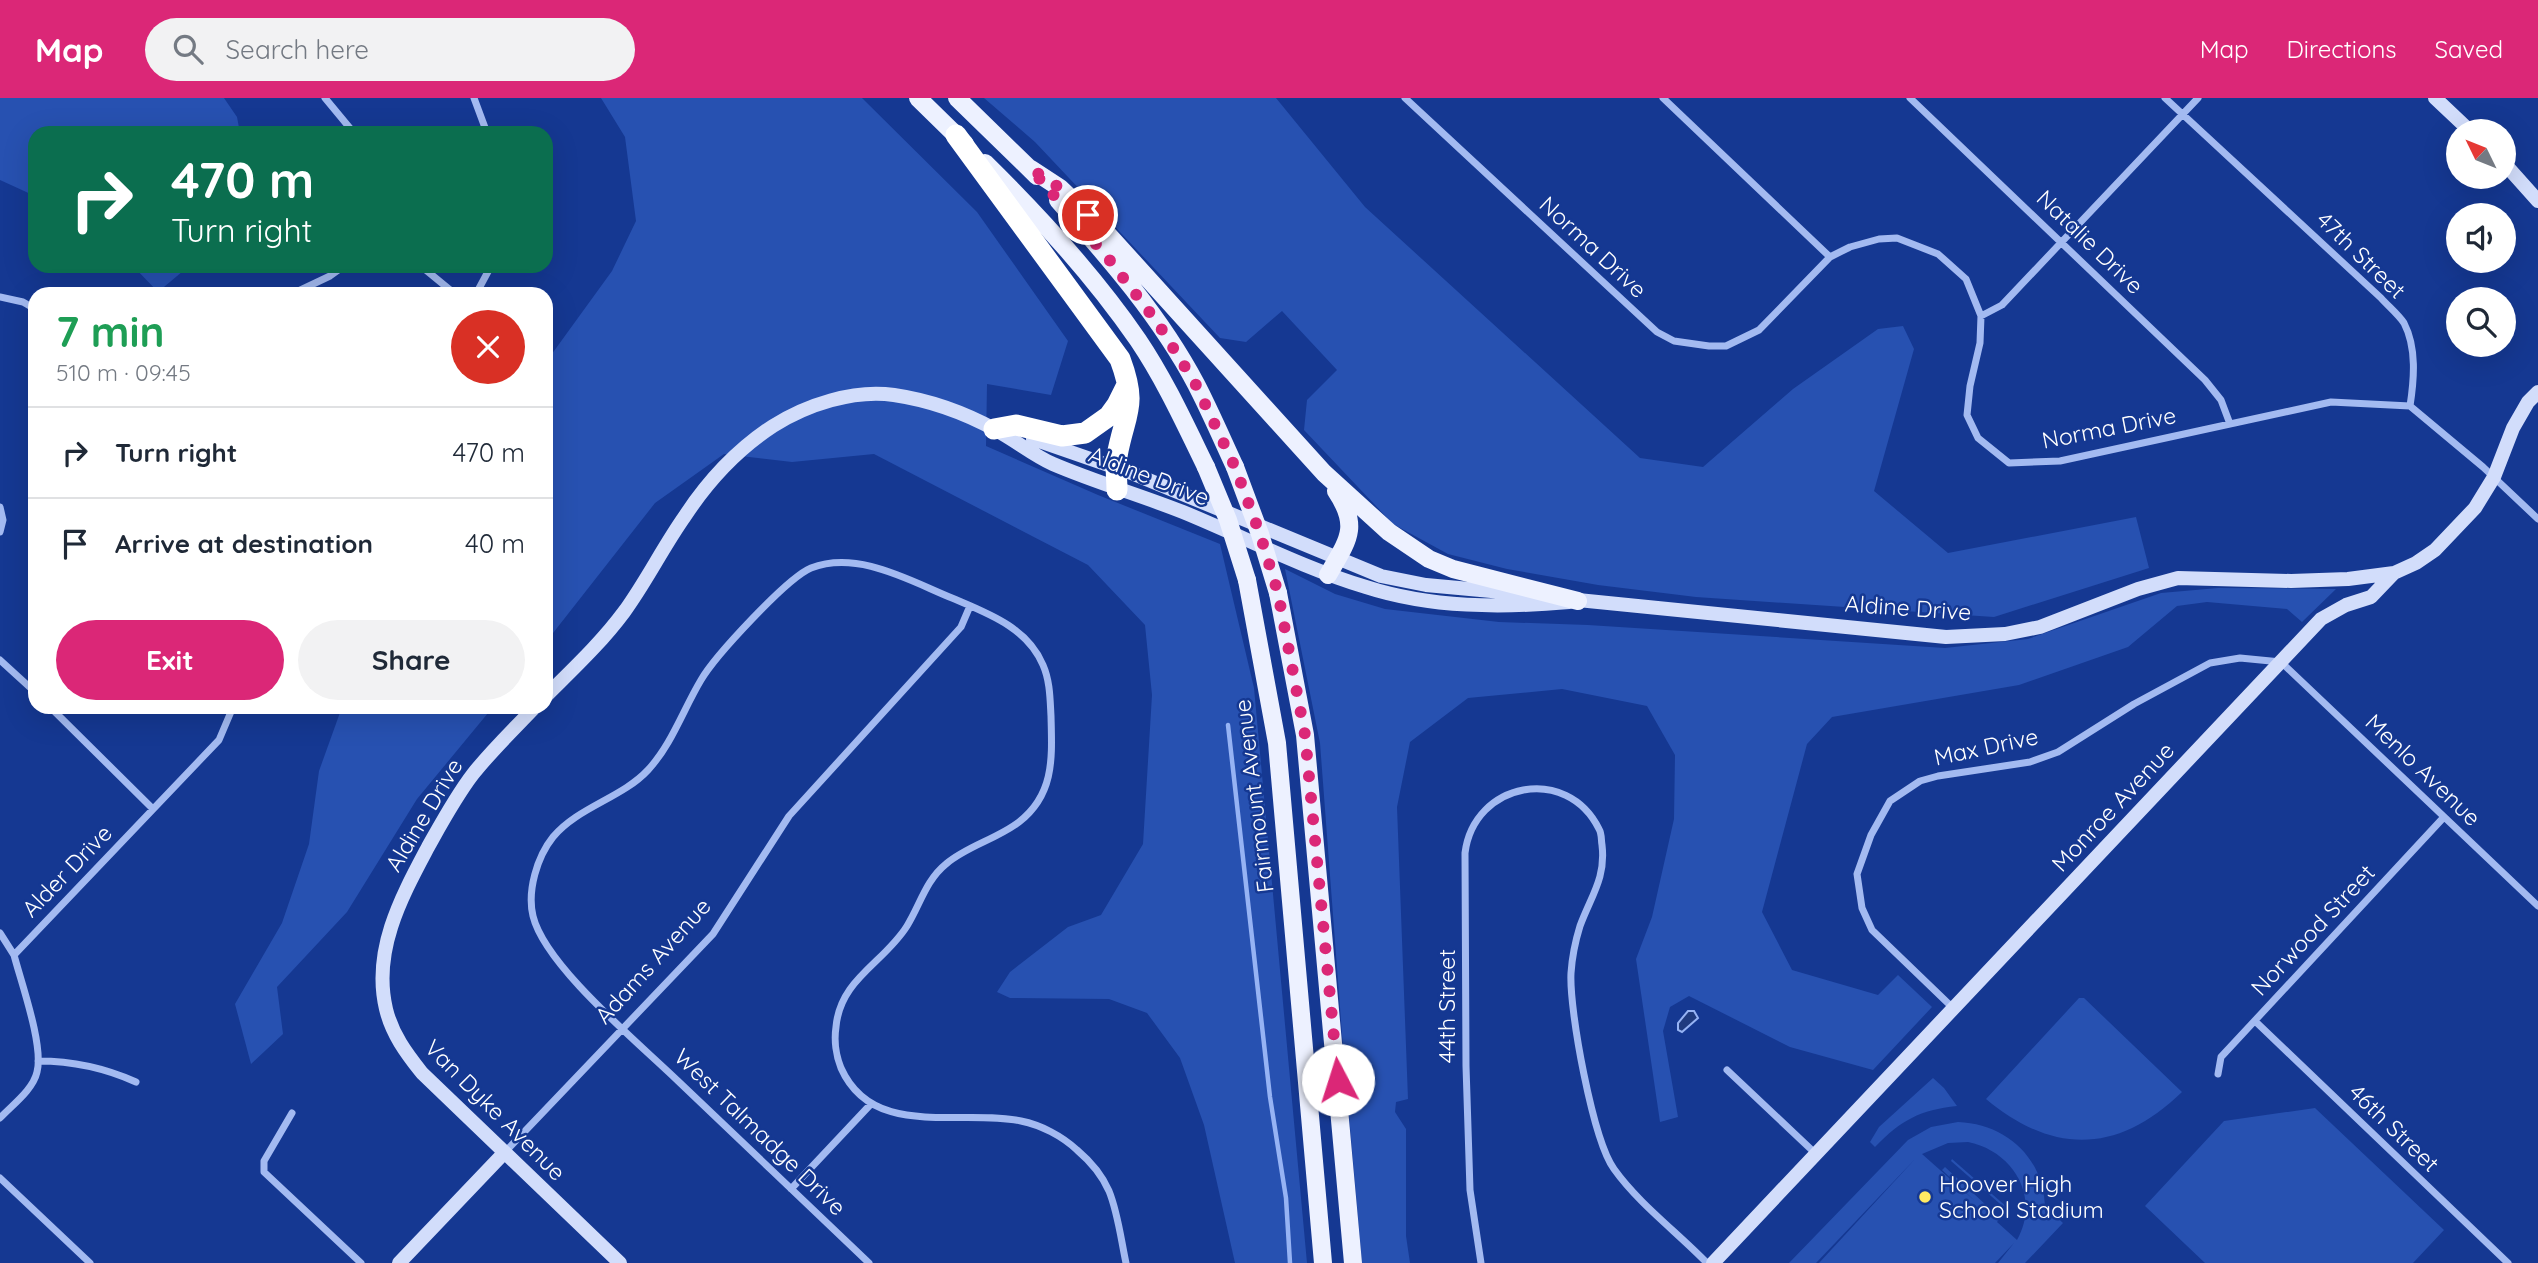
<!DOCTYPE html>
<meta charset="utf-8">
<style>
:root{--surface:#fff;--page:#f2f2f3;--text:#1f2937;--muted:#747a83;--line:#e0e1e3;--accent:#db2777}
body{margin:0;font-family:Quicksand,sans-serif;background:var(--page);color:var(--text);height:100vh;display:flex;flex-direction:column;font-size:26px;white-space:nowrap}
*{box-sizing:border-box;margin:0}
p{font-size:23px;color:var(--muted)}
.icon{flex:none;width:38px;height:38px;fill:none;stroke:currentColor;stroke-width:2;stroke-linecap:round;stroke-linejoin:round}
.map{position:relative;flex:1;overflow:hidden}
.sheet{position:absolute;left:28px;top:189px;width:525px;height:427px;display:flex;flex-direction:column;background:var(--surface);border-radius:21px;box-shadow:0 7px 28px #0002}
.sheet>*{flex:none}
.guide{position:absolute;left:28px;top:28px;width:525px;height:147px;border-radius:21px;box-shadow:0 7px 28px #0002;background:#0b6e4f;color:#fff;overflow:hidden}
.needle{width:46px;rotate:313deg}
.tools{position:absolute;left:2446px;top:21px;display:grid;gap:14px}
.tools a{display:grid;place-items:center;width:70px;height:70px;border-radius:50%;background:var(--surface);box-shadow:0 7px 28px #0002;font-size:35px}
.pin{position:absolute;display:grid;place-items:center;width:60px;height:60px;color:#fff;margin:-30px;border:4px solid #fff;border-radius:50%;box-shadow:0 2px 7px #0007}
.me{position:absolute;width:77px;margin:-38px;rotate:355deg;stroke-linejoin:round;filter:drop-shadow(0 0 5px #0008)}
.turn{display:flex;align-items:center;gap:24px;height:147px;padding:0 28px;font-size:32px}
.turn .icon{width:91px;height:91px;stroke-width:2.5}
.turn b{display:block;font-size:49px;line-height:60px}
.round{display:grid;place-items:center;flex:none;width:74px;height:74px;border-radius:37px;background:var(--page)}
.overview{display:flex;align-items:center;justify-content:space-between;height:119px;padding:0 28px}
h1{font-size:42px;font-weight:700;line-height:52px;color:#1e9e55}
.cta{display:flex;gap:14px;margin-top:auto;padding:14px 28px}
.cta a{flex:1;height:80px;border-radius:42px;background:var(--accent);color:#fff;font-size:28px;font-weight:700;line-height:80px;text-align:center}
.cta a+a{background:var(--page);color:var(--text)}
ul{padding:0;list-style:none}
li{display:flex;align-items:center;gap:21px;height:91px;padding:0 28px;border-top:2px solid var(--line)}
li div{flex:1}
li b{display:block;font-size:26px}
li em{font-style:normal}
header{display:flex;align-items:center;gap:42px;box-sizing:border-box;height:98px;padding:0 35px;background:var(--accent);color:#fff}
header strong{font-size:33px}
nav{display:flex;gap:38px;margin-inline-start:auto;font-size:24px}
.search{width:490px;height:63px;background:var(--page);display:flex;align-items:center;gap:18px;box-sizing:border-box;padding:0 24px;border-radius:38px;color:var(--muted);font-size:26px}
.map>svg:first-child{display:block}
.green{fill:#2751b1;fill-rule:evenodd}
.water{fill:#203b7f;stroke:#96b3f4;stroke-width:2}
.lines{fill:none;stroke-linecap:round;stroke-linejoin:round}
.stream{stroke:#96b3f4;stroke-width:4.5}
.street{stroke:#a3baf1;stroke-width:7}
.secondary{stroke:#d2ddfb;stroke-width:14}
.primary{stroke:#edf1ff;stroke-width:18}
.highway{stroke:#fff;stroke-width:21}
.primary-bridge{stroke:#edf1ff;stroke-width:18}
.route{stroke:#db2777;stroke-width:12;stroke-dasharray:0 21.6}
.poi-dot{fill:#ffea63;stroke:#153892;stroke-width:2.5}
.labels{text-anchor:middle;stroke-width:5;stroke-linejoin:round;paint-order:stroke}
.street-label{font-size:23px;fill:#fff;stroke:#153892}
.poi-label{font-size:23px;fill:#fff;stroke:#153892;text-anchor:start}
</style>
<header>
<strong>Map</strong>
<div class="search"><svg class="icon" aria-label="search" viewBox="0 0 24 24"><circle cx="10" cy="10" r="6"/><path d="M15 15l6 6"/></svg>Search here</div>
<nav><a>Map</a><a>Directions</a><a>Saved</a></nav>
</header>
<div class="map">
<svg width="2538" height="1165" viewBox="0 0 2538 1165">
<rect width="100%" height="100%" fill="#153892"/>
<!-- green -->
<path class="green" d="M 0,0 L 224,0 L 237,19 L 240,35 L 35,35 L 35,98 L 0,82 Z
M 601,0 L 862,0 L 977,114 L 1068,243 L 1051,297 L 987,286 L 986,348 L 1098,397 L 1220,446 L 1254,590 L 1307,1165 L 1235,1165 L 1204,1027 L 1180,960 L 1147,915 L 1109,901 L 1010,900 L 997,894 L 1010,874 L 1068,829 L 1101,817 L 1143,746 L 1152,597 L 1145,527 L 1088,467 L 874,356 L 792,364 L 724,356 L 655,405 L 546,544 L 546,264 L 612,173 L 636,123 L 625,39 Z
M 984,0 L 1276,0 L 1365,109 L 1640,360 L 1703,369 L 1793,291 L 1878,231 L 1903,228 L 1914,251 L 1874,393 L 1948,455 L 2136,419 L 2149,470 L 1994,519 L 1696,499 L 1598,487 L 1507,471 L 1448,456 L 1393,426 L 1304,332 L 1307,302 L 1337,272 L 1282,213 L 1246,244 L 1220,240 L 1035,44 Z
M 133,168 L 189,168 L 158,194 Z
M 1285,471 L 1335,496 L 1385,511 L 1499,524 L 1588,527 L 1945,550 L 2028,541 L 2161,495 L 2218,490 L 2336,491 L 2302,524 L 2287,511 L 2207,504 L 2177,508 L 2128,549 L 2019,587 L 1832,619 L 1807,646 L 1762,814 L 1792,872 L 1878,897 L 1898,877 L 1932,909 L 1873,972 L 1790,949 L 1689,898 L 1670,909 L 1663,933 L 1678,1019 L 1660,1024 L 1636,861 L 1652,819 L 1674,721 L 1675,657 L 1647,608 L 1562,591 L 1468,600 L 1410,644 L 1397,709 L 1408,1001 L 1396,1004 L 1395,1014 L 1406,1031 L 1406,1138 L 1410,1165 L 1362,1165 L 1343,949 L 1320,645 Z
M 342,609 L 493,609 L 417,701 L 347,814 L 277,889 L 283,936 L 251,966 L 235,906 L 282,825 L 309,746 L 319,673 Z
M 2079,900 L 2084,900 L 2182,994 C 2118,1056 2053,1057 1986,1001 Z
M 1933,980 L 1944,990 L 1957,1008 C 1920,1012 1901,1022 1875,1049 L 1870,1044 L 1879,1029 Z
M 2315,1010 L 2444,1132 L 2413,1165 L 2205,1165 L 2145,1108 L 2224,1023 Z
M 1958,1024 C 2008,1026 2046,1062 2045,1114 L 2049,1112 L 2063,1125 L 2025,1165 L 1998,1165 L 2014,1145 L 1995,1165 L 1819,1165 L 1916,1060 L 1816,1165 L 1789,1165 L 1908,1042 L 1931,1029 ZM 1968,1044 C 2013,1053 2041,1099 2017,1142 L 1997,1124 L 2000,1120 L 1945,1069 L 1942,1072 L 1975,1103 L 1922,1056 L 1948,1045 Z
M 1952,1061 L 2008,1110 L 2007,1112 L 1951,1063 Z"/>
<!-- water -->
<path class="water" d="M 1688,913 L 1694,913 L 1698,920 L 1682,934 L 1678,932 L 1678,925 Z"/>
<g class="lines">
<!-- stream -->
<path class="stream" d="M 1228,627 L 1270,999 L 1286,1100 L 1290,1165"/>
<!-- street -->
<path class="street" d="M 325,0 L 354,35
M 474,0 L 487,35
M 1405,0 L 1657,234 L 1674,243 L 1709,248 L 1726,248 L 1759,232 L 1830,159 L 1850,149 L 1879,141 L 1897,140 L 1938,156 L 1966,181 L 1981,218 L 1980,245 L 1970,288 L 1967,317 L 1978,340 L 2009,365 L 2060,363 L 2331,304 L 2410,308
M 1663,0 L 1830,159
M 1910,0 L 2205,282 L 2221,302 L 2230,326
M 2165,0 L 2381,200 C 2388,208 2398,216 2404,225 C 2417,250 2414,282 2410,308
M 421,168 L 455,196
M 292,196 L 330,178 L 344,168
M 476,196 L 491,168
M 0,199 L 23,204 L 35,211
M 1981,218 L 2002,207 L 2198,0
M 2410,308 L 2483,369 L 2538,421
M 0,409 L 3,422 L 0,434
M 0,562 L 35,594
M 50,609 L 153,711
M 0,835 L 14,857
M 1953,910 L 1872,832 L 1862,810 L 1857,776 L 1871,737 L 1890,703 L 1920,683 L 1938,678 L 2030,664 L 2058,654 L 2134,606 L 2210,565 L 2240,560 L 2281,564 L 2538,808
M 2255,923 L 2508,1165
M 38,963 C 73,963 105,970 136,984
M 1727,972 L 1816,1056
M 2218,976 L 2221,959 L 2444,719
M 292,1015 L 264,1063 L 264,1074 L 361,1165
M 0,1020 C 12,1007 33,992 37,974 C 44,948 21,884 14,857 L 219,642 L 233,609
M 505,1054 L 713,836 L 789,718 L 961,529 L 970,508
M 0,1080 L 90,1165
M 791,1091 L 870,1007
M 869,1165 C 805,1104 742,1044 678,983 C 640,946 545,868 533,818 C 527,793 537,759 553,739 C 578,709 622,700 648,672 C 672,646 683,612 701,582 C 715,558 787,480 811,470 C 858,452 910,483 952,500 C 987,515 1027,529 1043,567 C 1050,583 1050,600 1051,618 C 1052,659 1055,696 1019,724 C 997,741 967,748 946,766 C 926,782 920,807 907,828 C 884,865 840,881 836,929 C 834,942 836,958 841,970 C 873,1042 960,1010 1021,1023 C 1041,1027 1062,1038 1077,1052 C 1090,1063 1102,1077 1109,1093 C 1118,1115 1121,1142 1126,1165
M 1481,1165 L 1470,1092 L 1466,968 L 1465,755 C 1474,684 1567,666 1599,731 C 1602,736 1601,742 1602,747 C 1606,780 1591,798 1580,828 C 1576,841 1572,860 1571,875 C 1569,912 1593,1042 1614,1071 C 1639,1106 1677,1134 1707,1165"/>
<!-- secondary -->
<path class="secondary" d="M 2435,0 L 2470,33
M 2504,65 L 2538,103
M 1033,341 L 1134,376 L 1381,478 L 1426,487 L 1524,496
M 1568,501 L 1946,539 L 2005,536 L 2040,529 L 2138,491 L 2178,480 L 2291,483 L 2348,481 L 2394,475
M 546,598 C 573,571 601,545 624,514 C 646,484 663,449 685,418 C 708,383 738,351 773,328 C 806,307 854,291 894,297 C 928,302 965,315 996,332 C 1015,342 1033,357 1053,366 C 1095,384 1140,397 1183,414 C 1244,439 1303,470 1366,489 C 1431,510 1502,510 1569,504
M 535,609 C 514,631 492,652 473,676 C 456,698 442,724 428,749 C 402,798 372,852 386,911 C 392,936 406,955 422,975 L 620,1165
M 399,1165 L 504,1055
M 1713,1165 L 2321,521 L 2346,507 L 2371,499 L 2394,475 L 2416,465 L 2435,452 L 2475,410 L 2494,379 L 2513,330 L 2528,304 L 2538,294"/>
<!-- primary -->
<path class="primary" d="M 918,0 L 965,46
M 957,0 L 1037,78
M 985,65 C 1041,120 1094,178 1138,242 C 1165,282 1185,326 1206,369
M 1031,71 L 1060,90 L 1103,131 L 1324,375 L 1389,434 L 1429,461 L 1453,471 L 1578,503
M 1058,102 C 1108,159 1160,218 1196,286 C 1210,313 1222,341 1235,369
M 1328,477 C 1348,442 1360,429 1336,393
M 1247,482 L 1277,645 L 1323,1165
M 1278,495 L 1305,637 L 1353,1165"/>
<!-- highway -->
<path class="highway" d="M 956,37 L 1120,261 C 1138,309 1125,314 1117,358 C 1115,369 1117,381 1117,392
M 994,331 L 1016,327 L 1062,338 L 1085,335 L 1109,318 L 1117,307 L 1127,287"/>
<!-- primary-bridge -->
<path class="primary-bridge" d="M 1206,369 L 1228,422 L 1247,482
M 1235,369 L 1260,436 L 1278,495"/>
</g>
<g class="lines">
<!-- route -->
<path class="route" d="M 1088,117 L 1060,90 L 1031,71 L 1108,160 L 1157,224 L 1195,285 L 1235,369 L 1260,436 L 1278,495 L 1305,637 L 1338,982"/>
</g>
<!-- markers -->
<circle class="poi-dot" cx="1925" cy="1099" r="7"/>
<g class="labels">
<!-- street labels -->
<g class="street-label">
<text transform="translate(2090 144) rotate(44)" y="8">Natalie Drive</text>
<text transform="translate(1593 149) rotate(43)" y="8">Norma Drive</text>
<text transform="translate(2361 157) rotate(44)" y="8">47th Street</text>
<text transform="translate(2109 330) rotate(-11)" y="8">Norma Drive</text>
<text transform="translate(1149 378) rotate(21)" y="8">Aldine Drive</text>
<text transform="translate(1908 510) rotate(4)" y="8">Aldine Drive</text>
<text transform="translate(1986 649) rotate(-12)" y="8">Max Drive</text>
<text transform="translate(2423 672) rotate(44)" y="8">Menlo Avenue</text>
<text transform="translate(1254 698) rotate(-97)" y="8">Fairmount Avenue</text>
<text transform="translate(2113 709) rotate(-47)" y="8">Monroe Avenue</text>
<text transform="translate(424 717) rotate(-59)" y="8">Aldine Drive</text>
<text transform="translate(67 773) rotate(-46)" y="8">Alder Drive</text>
<text transform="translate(2313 832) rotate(-47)" y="8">Norwood Street</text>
<text transform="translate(653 863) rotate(-48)" y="8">Adams Avenue</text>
<text transform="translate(1447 908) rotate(-90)" y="8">44th Street</text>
<text transform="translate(495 1012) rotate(45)" y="8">Van Dyke Avenue</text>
<text transform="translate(2394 1030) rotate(44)" y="8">46th Street</text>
<text transform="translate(760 1034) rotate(44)" y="8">West Talmadge Drive</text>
</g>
<!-- poi labels -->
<g class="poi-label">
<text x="1939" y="1094">Hoover High<tspan x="1939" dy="26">School Stadium</tspan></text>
</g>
</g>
</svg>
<div class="tools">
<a><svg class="needle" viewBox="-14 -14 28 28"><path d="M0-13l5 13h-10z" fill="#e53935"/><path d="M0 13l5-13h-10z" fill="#747a83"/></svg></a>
<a><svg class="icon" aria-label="sound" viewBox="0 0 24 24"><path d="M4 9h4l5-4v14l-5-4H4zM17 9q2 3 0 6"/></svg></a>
<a><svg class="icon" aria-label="search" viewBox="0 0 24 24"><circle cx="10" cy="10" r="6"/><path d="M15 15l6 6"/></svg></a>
</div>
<div class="pin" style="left:1088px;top:117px;background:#d93025"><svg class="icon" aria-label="arrive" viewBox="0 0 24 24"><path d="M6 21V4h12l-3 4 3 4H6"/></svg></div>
<svg class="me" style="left:1338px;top:982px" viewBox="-20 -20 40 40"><circle r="19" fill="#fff"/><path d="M0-13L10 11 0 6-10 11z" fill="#db2777"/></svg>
<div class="guide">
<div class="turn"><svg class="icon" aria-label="right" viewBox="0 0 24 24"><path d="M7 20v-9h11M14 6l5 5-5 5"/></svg><div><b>470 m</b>Turn right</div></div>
</div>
<section class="sheet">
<div class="overview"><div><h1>7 min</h1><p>510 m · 09:45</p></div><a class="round" style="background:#d93025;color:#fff"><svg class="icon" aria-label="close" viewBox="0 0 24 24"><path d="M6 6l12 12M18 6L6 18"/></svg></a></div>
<ul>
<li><svg class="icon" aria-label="right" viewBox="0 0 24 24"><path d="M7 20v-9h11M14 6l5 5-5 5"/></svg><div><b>Turn right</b></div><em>470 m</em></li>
<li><svg class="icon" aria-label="arrive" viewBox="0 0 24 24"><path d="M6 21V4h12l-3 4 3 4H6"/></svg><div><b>Arrive at destination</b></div><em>40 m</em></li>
</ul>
<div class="cta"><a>Exit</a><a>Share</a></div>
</section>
</div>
